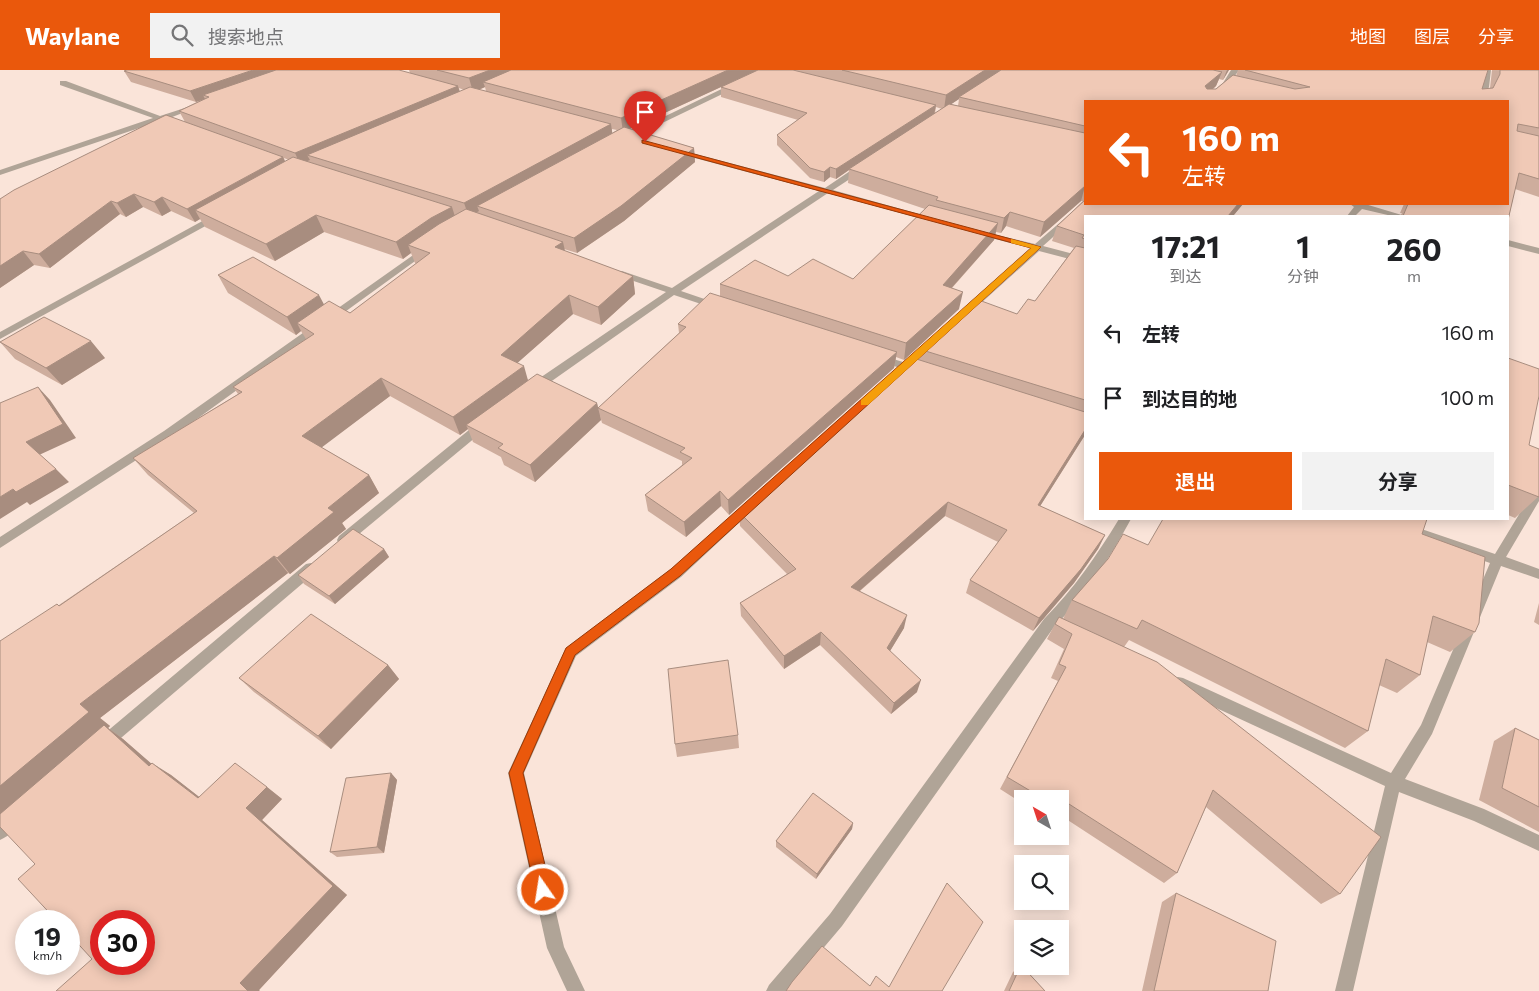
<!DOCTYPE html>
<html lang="zh">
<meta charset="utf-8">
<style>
:root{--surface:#fff;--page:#f2f2f2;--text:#202124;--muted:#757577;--accent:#ea580c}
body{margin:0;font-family:Commissioner,"Noto Sans SC",sans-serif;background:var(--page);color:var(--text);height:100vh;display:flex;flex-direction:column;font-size:19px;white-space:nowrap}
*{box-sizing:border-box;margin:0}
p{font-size:16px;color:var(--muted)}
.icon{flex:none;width:28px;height:28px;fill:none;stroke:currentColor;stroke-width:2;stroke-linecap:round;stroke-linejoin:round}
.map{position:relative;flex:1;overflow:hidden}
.side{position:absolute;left:1084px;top:145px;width:425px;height:305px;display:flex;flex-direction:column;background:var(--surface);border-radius:0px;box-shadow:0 2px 12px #0003}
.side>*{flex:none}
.top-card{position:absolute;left:1084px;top:30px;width:425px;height:105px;border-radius:0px;box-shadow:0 2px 12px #0003;background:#ea580c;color:#fff;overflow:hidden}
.needle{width:32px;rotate:321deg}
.controls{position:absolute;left:1014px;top:720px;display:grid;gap:10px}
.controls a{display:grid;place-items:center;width:55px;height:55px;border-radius:0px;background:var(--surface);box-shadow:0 2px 12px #0003;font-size:25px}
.speed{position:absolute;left:15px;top:840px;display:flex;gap:10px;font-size:25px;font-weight:700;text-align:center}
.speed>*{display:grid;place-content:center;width:65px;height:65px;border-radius:50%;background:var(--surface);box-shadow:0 2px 12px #0003;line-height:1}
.speed small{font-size:12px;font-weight:400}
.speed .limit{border:8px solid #d22;background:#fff;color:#111}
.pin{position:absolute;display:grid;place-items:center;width:42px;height:42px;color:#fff;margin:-51px -21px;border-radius:50% 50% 50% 0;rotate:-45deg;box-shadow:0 0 5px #0007}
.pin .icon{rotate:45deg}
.me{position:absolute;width:55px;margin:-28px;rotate:347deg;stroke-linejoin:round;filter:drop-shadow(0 0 4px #0008)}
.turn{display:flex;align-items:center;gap:18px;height:105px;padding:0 15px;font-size:22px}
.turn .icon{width:65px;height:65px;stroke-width:2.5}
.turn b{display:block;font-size:35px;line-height:42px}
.eta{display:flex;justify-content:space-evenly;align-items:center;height:85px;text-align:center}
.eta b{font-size:30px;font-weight:700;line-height:35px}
.primary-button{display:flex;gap:10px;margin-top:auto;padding:10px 15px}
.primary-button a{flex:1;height:58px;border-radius:0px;background:var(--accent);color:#fff;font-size:20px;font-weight:700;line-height:58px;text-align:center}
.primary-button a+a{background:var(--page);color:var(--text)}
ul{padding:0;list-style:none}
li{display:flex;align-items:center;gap:15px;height:65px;padding:0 15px}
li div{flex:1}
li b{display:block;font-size:19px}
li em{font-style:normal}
header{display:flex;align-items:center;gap:30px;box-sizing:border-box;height:70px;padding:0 25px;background:var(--accent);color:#fff}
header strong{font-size:24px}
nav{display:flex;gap:28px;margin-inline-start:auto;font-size:18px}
.search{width:350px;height:45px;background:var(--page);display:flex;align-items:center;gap:12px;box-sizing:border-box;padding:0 18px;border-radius:0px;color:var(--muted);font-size:19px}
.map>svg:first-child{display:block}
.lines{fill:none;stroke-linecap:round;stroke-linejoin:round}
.street{fill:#b0a497;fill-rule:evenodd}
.wall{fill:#cead9d;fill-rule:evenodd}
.shaded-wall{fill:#a88d7f}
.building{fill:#f0c9b6;stroke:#a88d7f;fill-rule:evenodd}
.route{fill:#ea580c;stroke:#983908}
.slow{fill:#f59e0b}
</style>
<header>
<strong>Waylane</strong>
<div class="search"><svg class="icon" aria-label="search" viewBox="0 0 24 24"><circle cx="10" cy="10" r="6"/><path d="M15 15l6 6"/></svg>搜索地点</div>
<nav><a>地图</a><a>图层</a><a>分享</a></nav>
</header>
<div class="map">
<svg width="1539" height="921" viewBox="0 0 1539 921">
<rect width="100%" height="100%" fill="#fae4d9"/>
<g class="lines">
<!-- street -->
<path class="street" d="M 1231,0 L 1239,0 C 1230,13 1218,31 1201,31 L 1223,13 Z
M 1483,0 L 1491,0 L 1489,17 L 1482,31 L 1474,31 L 1481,17 Z
M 60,11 L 66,11 L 160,46 L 194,35 L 198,37 L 167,49 L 178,52 L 178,56 L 160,51 L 0,105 L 0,100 L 153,48 L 60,15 Z
M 732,14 L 739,16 L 627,70 L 620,68 Z
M 676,79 L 825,118 L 859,95 L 865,95 L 865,99 L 833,120 L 937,149 L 933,152 L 828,123 L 681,221 L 719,234 L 719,238 L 713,238 L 674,225 L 539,320 L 531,320 L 530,317 L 531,314 L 666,222 L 616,205 L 616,201 L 622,201 L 672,218 L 819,121 L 676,83 Z
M 1085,131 L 1085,134 L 1089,134 L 1088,136 L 1043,176 L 1085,187 L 1085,193 L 1039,181 L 970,243 L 962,243 L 962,239 L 1030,178 L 976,164 L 976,160 L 1035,174 Z
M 1350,134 L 1365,134 L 1405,146 L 1392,146 L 1362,139 L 1355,146 L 1347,146 L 1354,137 Z
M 217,143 L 221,146 L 220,148 L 0,269 L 0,262 Z
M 1508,170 L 1539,178 L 1539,184 L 1508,176 Z
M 426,176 L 431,179 L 429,181 L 172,367 L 0,478 L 0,467 L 164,361 Z
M 931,269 L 935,270 L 935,274 L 912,295 L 922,297 L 922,303 L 918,304 L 906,300 L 901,303 L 897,302 L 897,297 L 876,290 L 875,288 L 880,285 L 903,292 Z
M 484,350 L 490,354 L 488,357 L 347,474 L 339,474 L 337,470 L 339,466 L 480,351 Z
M 1539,416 L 1539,431 L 1506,487 L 1539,499 L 1539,509 L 1501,496 L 1432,664 L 1405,709 L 1484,739 L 1539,765 L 1539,781 L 1474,751 L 1399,722 L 1353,921 L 1335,921 L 1385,716 L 1173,618 L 1171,613 L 1173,608 L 1178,607 L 1183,608 L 1391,703 L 1421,655 L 1490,493 L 1374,452 L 1372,449 L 1392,449 L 1495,484 L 1535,418 Z
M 751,430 L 755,432 L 757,435 L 755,438 L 681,507 L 576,586 L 524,703 L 564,877 L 585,921 L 567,921 L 547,878 L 508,703 L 566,578 L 671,499 L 747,432 Z
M 1119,449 L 1131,449 C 1110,488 1085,526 1054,557 L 842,856 L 787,921 L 766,921 L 769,915 L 830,844 L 1044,549 C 1074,519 1097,485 1119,449 Z
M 311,493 L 316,494 L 317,498 L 316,502 L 108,679 L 103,681 L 98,679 L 95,674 L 98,669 L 306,494 Z
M 15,740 L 21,742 L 23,748 C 19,757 9,766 0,770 L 0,751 Z"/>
</g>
<!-- wall -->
<path class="wall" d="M 409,0 L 1229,0 L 1223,10 L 1219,9 L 1216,16 L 1213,19 L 1216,19 L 1236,6 L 1238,0 L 1488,0 L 1482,19 L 1490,18 L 1492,0 L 1539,0 L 1539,127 L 1515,119 L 1508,151 L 1508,146 L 1400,146 L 1402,143 L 1400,143 L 1404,134 L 1508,134 L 1508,31 L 1085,31 L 1085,134 L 1243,134 L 1233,146 L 1085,146 L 1085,365 L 1040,436 L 1105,465 L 1098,479 L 1074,513 L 1033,561 L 966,523 L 970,510 L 998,472 L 945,446 L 860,521 L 904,558 L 890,581 L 917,622 L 891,644 L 820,575 L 784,599 L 741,546 L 740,533 L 787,504 L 740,456 L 739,442 L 918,290 L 919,279 L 1017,244 L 1035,231 L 1074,178 L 1052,171 L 1057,156 L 1083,131 L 1081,131 L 1040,167 L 1006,156 L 1001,163 L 996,162 L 994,170 L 952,218 L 959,239 L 904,290 L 896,287 L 894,298 L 729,445 L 721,436 L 686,467 L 648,441 L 645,425 L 682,395 L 682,391 L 602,353 L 598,338 L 679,263 L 678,254 L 720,226 L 720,214 L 788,206 L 853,209 L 925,139 L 848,113 L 849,100 L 836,109 L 830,107 L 824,112 L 810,108 L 777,75 L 777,65 L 798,50 L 721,27 L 721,17 L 630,59 L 694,78 L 695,92 L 624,151 L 577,183 L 564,179 L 565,181 L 633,206 L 635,224 L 601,255 L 573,244 L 517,293 L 528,310 L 597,333 L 601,350 L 535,412 L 504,395 L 501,387 L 473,372 L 468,359 L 460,365 L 390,326 L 321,377 L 369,405 L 379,423 L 342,453 L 346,459 L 290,504 L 288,503 L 100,648 L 110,656 L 108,658 L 123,669 L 151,694 L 171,705 L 199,727 L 267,717 L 282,729 L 262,750 L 347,825 L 259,920 L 92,889 L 35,794 L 59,535 L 194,443 L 148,405 L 133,388 L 238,324 L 233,317 L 306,269 L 301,261 L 296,265 L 228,223 L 218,205 L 350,243 L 416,194 L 415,193 L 411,183 L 403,189 L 324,162 L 275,191 L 205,157 L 200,149 L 195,152 L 171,141 L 162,146 L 143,137 L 126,147 L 120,144 L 50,198 L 34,195 L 0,218 L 0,129 L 185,52 L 179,41 L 201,30 L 196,32 L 131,12 L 124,1 L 410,3 ZM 485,17 L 486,21 L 479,20 ZM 459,18 L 464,20 L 460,22 ZM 959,29 L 958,36 L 951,34 ZM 936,37 L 942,39 L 935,43 ZM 612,59 L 617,60 L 612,63 ZM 284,88 L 289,90 L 285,92 Z
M 0,272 L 105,288 L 62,315 L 15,289 Z
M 1508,288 L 1529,375 L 1539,426 L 1515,448 L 1508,445 Z
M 1422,464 L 1475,562 L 1450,582 L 1427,572 L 1420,605 L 1397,623 L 1379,615 L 1368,661 L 1345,678 L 1129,570 L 1124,577 L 1340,824 L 1321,834 L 1206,737 L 1177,803 L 1164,813 L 1060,745 L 1060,729 L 1022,729 L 1022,733 L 1000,719 L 1058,611 L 1051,608 L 1064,579 L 1047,569 L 1055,554 L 1063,549 L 1072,530 L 1148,475 Z
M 384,479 L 389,487 L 335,534 L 304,514 L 298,505 Z
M 1539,533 L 1539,555 L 1534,552 Z
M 388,595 L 399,609 L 331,679 L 254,622 L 239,608 Z
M 1515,658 L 1539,670 L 1539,762 L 1479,730 L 1494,671 Z
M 738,665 L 739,678 L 677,687 L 675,674 Z
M 391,703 L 397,710 L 384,783 L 337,787 L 330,782 Z
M 853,753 L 852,759 L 816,809 L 776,777 L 776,771 Z
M 1176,823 L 1268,921 L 1142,921 L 1162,832 Z
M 1021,895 L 1045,921 L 1004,921 L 1013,902 Z"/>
<!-- shaded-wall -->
<path class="shaded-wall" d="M 253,0 L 290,0 L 203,25 L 205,29 L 196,32 L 190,21 Z
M 490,0 L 526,0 L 483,12 L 485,17 L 473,22 L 469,8 Z
M 728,0 L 758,0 L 623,62 L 621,48 Z
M 985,0 L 1003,0 L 959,27 L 959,29 L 944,39 L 946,25 Z
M 1227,0 L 1229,0 L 1223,10 Z
M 1222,2 L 1216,16 L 1200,30 L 1205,16 Z
M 458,16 L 461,27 L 307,85 L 310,90 L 300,94 L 295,83 Z
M 936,35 L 934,45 L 849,99 L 849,100 L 836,109 L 836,99 Z
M 611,54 L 613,68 L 477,136 L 479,141 L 469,147 L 464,133 Z
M 694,78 L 695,92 L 624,151 L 577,183 L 574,168 Z
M 283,87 L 289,100 L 195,140 L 200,149 L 195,152 L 187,139 Z
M 830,97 L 830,107 L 824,112 L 824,102 Z
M 1085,116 L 1081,131 L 1040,167 L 1044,152 Z
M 134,124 L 143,137 L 126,147 L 117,133 Z
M 162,127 L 171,141 L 162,146 L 154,132 Z
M 111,131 L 120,144 L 50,198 L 39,184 Z
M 1238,134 L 1243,134 L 1233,146 L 1228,146 Z
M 452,137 L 457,153 L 408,175 L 411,183 L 403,189 L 396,172 L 431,148 Z
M 1010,142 L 1006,156 L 1001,163 L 1004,148 Z
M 316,145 L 324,162 L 275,191 L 266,174 Z
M 998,153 L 994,170 L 939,232 L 943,215 Z
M 563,172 L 567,190 L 555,177 Z
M 23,181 L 34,195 L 0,218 L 0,196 Z
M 633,206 L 635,224 L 601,255 L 598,237 Z
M 963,222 L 959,239 L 904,290 L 906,273 Z
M 319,225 L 328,242 L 297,253 L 301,261 L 296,265 L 287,247 Z
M 569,225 L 573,244 L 506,303 L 501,285 Z
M 91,271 L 105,288 L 62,315 L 46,298 Z
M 897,282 L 894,298 L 729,445 L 728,430 Z
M 524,296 L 529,314 L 466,355 L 468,359 L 460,365 L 453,347 Z
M 381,308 L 390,326 L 313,384 L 302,366 Z
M 38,317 L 50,330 L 76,368 L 39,385 L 26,372 Z
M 597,333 L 601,350 L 535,412 L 530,395 Z
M 1085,360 L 1085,365 L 1032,449 L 1038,435 Z
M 56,399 L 69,412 L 30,435 L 27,432 L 0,449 L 0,427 L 13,419 Z
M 369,405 L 379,423 L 342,453 L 346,459 L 290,504 L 277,488 L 328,438 Z
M 720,421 L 721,436 L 686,467 L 684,452 Z
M 948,432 L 945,446 L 849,530 L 851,517 Z
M 1105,465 L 1098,479 L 1074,513 L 1033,561 L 1039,548 Z
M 384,479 L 389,487 L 335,534 L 329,526 Z
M 274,486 L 288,503 L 100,648 L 110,656 L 108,658 L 123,669 L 168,708 L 0,745 L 0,716 L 80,634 Z
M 907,545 L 904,558 L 884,591 L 887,578 Z
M 821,562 L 820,575 L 784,599 L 784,586 Z
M 388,595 L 399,609 L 331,679 L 318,666 Z
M 921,610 L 917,622 L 891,644 L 894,633 Z
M 152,693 L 171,705 L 216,740 L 198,728 Z
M 391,703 L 397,710 L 384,783 L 377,777 Z
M 267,717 L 282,729 L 262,750 L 347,825 L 259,920 L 260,921 L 248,921 L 240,913 L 246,738 Z
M 853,753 L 852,759 L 816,809 L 817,804 Z"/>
<!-- building -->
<path class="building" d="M 127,0 L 253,0 L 190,21 L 124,1 Z
M 276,0 L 399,0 L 458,16 L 295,83 L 179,41 L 209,27 L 203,25 Z
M 437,0 L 490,0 L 469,8 Z
M 511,0 L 728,0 L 621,48 L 483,12 Z
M 758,0 L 793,0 L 936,35 L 836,99 L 830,97 L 824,102 L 810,98 L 777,65 L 807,43 L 721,17 Z
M 842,0 L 985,0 L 946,25 Z
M 1001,0 L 1213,0 L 1222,2 L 1205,16 L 1207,19 L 1216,19 L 1233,5 L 1295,19 L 1310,17 L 1245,0 L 1488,0 L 1482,19 L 1493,18 L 1500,4 L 1500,0 L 1539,0 L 1539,58 L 1518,54 L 1517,61 L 1539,66 L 1539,109 L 1519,103 L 1508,150 L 1508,146 L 1403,146 L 1408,134 L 1508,134 L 1508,31 L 1085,31 L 1085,56 L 959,27 Z
M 470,17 L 611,54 L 464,133 L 307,85 Z
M 949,34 L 1085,63 L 1085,116 L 1044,152 L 1010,142 L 1004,148 L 936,130 L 938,127 L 849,99 Z
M 166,45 L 283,87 L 187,139 L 162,127 L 154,132 L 134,124 L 117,133 L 111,131 L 39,184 L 23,181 L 0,196 L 0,129 L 14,120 Z
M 624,57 L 694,78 L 621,136 L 574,168 L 477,136 Z
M 293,87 L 452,137 L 431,148 L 396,172 L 316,145 L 266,174 L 195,140 Z
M 1085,130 L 1085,134 L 1238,134 L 1228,146 L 1085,146 L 1085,169 L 1082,168 L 1084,165 L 1057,156 Z
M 929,135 L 998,153 L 943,215 L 963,222 L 906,273 L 720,214 L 755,190 L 788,206 L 813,189 L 853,209 Z
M 466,139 L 563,172 L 555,177 L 633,206 L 598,237 L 569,225 L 501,285 L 524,296 L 453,347 L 381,308 L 302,366 L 369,405 L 328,438 L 334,442 L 277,488 L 274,486 L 80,634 L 89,642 L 0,716 L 0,571 L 57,534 L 59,536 L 197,441 L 133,388 L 242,322 L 233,317 L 314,264 L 297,253 L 329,231 L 350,243 L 430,183 L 408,175 L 439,154 Z
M 1076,176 L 1085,178 L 1085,330 L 919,279 L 976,229 L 1017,244 L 1028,229 L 1035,231 Z
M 253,187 L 319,225 L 287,247 L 218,205 Z
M 710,223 L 897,282 L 728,430 L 720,421 L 684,452 L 645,425 L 692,388 L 680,382 L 685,378 L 598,338 L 686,257 L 678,254 Z
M 44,247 L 91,271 L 46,298 L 0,272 Z
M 910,287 L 1085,342 L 1085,360 L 1038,435 L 1105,465 L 1081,499 L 1039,548 L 970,510 L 1007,460 L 948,432 L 851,517 L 907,545 L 887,578 L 921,610 L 894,633 L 821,562 L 784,586 L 740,533 L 796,499 L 739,442 Z
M 1508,288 L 1539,299 L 1539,326 L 1529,375 L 1539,379 L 1539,427 L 1508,415 Z
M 537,304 L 597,333 L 530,395 L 498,378 L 503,374 L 466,355 Z
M 38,317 L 63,354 L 26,372 L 56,399 L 16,422 L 13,419 L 0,427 L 0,333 Z
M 1163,449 L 1427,449 L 1422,464 L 1485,487 L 1479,553 L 1475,562 L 1433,546 L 1420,605 L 1386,589 L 1368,661 L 1142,550 L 1137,559 L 1072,530 L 1108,489 L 1123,464 L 1148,475 Z
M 353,459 L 384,479 L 329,526 L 298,505 Z
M 311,544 L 388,595 L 318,666 L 239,608 Z
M 1059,547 L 1157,592 L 1381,767 L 1340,824 L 1213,720 L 1177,803 L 1058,727 L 1058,729 L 1044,729 L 1007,707 L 1066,597 L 1059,594 L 1072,564 L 1055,554 Z
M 728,590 L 738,665 L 675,674 L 668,599 Z
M 104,655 L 149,696 L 152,693 L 198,728 L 235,693 L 267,717 L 246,738 L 333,816 L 240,913 L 248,921 L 56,921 L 92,889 L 69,864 L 69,851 L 57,851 L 18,809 L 35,794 L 0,757 L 0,744 ZM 101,851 L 144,851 L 144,894 L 101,894 Z
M 1515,658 L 1539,670 L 1539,737 L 1502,718 Z
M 391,703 L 377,777 L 330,782 L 346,708 Z
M 813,723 L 853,753 L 817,804 L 776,771 Z
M 947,813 L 983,852 L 942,921 L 786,921 L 792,912 L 822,876 L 870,916 L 876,906 L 889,917 Z
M 1176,823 L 1276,871 L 1268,921 L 1154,921 Z
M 1021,895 L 1022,896 L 1045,921 L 1009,921 Z"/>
<!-- route -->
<path class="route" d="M 642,70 L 1041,177 L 680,506 L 575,585 L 523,703 L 551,820 L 548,825 L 543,827 L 538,825 L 535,820 L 509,703 L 566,578 L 671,499 L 1031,178 L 642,73 Z"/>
<!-- slow -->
<path class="slow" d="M 1011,169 L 1041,177 L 868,335 L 861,335 L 861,330 L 1031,178 L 1011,173 Z"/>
</svg>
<div class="controls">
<a><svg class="needle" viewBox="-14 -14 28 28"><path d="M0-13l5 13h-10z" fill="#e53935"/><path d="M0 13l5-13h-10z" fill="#757577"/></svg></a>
<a><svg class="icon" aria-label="search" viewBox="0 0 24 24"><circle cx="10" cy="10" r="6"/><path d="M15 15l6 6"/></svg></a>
<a><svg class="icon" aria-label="layers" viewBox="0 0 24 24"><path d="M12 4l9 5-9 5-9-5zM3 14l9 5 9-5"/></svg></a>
</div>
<div class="speed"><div>19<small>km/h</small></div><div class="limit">30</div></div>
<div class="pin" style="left:645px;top:72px;background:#d93025"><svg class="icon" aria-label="arrive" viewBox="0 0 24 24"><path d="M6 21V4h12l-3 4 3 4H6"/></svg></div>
<svg class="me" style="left:543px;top:820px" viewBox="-20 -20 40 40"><circle r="17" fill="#ea580c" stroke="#fff" stroke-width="3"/><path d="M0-11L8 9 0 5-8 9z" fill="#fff"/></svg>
<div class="top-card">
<div class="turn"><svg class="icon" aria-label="left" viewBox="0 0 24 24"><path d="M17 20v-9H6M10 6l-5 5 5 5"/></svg><div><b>160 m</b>左转</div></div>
</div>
<section class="side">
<div class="eta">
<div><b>17:21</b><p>到达</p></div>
<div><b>1</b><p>分钟</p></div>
<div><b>260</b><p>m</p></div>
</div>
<ul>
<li><svg class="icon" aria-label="left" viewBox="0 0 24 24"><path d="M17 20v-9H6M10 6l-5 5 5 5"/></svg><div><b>左转</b></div><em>160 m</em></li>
<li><svg class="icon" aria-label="arrive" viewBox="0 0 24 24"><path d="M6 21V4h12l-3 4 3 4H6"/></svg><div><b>到达目的地</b></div><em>100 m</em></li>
</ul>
<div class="primary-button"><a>退出</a><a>分享</a></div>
</section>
</div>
